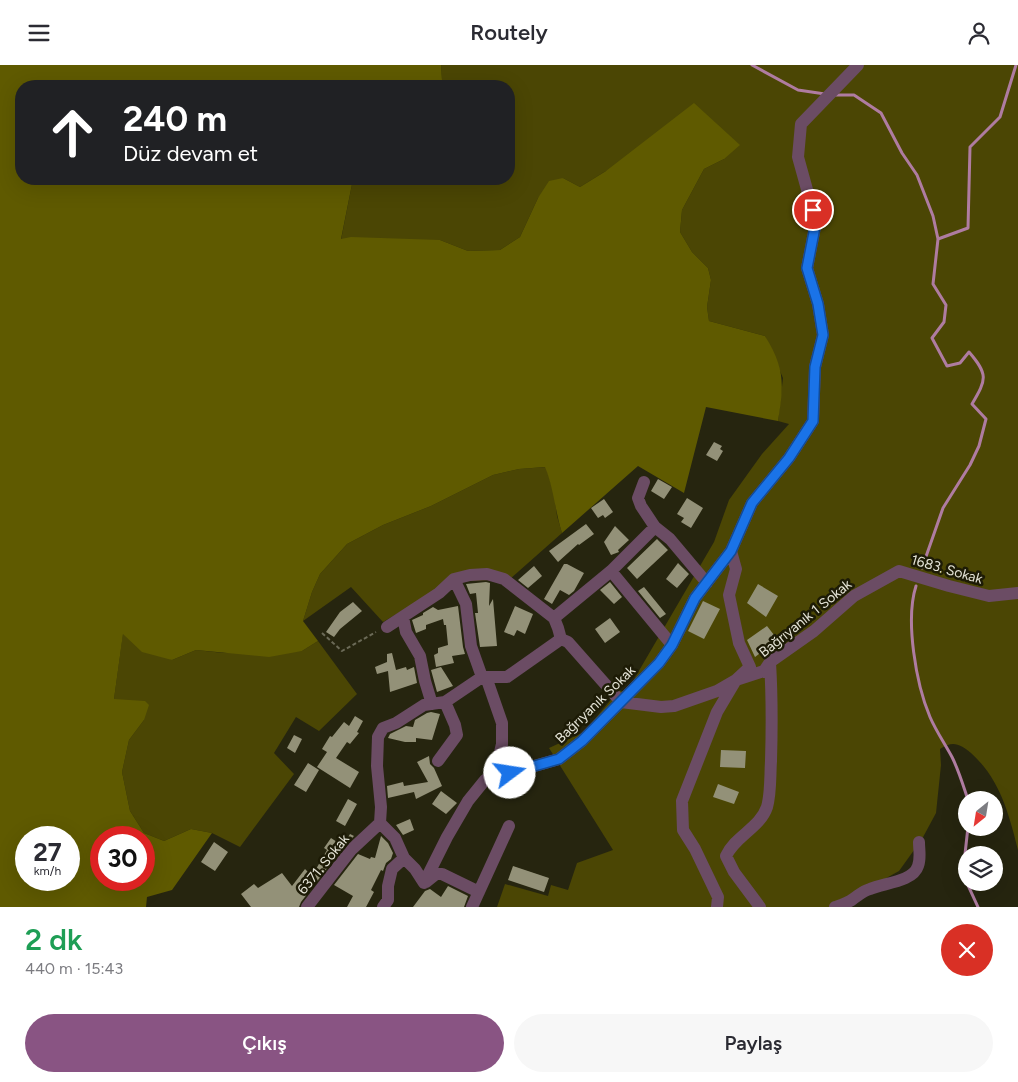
<!DOCTYPE html>
<html lang="tr">
<meta charset="utf-8">
<style>
:root{--surface:#fff;--page:#f7f7f7;--text:#2b2b33;--muted:#7c7c81;--accent:#895483}
body{margin:0;font-family:Figtree,sans-serif;background:var(--page);color:var(--text);height:100vh;display:flex;flex-direction:column;font-size:19px;white-space:nowrap}
*{box-sizing:border-box;margin:0}
p{font-size:16px;color:var(--muted)}
.icon{flex:none;width:28px;height:28px;fill:none;stroke:currentColor;stroke-width:2;stroke-linecap:round;stroke-linejoin:round}
.map{position:relative;height:842px;overflow:hidden}
.side{display:flex;flex-direction:column;background:var(--surface);flex:1}
.side>*{flex:none}
.guide{position:absolute;left:15px;top:15px;width:500px;height:105px;border-radius:20px;box-shadow:0 5px 20px #0002;background:#202124;color:#fff;overflow:hidden}
.needle{width:32px;rotate:210deg}
.fabs{position:absolute;left:958px;top:726px;display:grid;gap:10px}
.fabs a{display:grid;place-items:center;width:45px;height:45px;border-radius:50%;background:var(--surface);box-shadow:0 5px 20px #0002;font-size:25px}
.speed{position:absolute;left:15px;top:761px;display:flex;gap:10px;font-size:25px;font-weight:700;text-align:center}
.speed>*{display:grid;place-content:center;width:65px;height:65px;border-radius:50%;background:var(--surface);box-shadow:0 5px 20px #0002;line-height:1}
.speed small{font-size:12px;font-weight:400}
.speed .limit{border:8px solid #d22;background:#fff;color:#111}
.pin{position:absolute;display:grid;place-items:center;width:42px;height:42px;color:#fff;margin:-21px;border:2px solid #fff;border-radius:50%;box-shadow:0 1px 5px #0007}
.me{position:absolute;width:55px;margin:-28px;rotate:76deg;stroke-linejoin:round;filter:drop-shadow(0 0 4px #0008)}
.turn{display:flex;align-items:center;gap:18px;height:105px;padding:0 25px;font-size:22px}
.turn .icon{width:65px;height:65px;stroke-width:2.5}
.turn b{display:block;font-size:35px;line-height:42px}
.round{display:grid;place-items:center;flex:none;width:52px;height:52px;border-radius:26px;background:var(--page)}
.summary{display:flex;align-items:center;justify-content:space-between;height:85px;padding:0 25px}
h1{font-size:30px;font-weight:600;line-height:38px;color:#1e9e55}
.action{display:flex;gap:10px;margin-top:auto;padding:10px 25px}
.action a{flex:1;height:58px;border-radius:30px;background:var(--accent);color:#fff;font-size:20px;font-weight:600;line-height:58px;text-align:center}
.action a+a{background:var(--page);color:var(--text)}
header{display:flex;justify-content:space-between;align-items:center;height:65px;padding:0 25px;background:var(--surface);font-size:22px;font-weight:600}
.map>svg:first-child{display:block}
.green{fill:#4b4604}
.forest{fill:#5f5a00;fill-rule:evenodd}
.lines{fill:none;stroke-linecap:round;stroke-linejoin:round}
.stream{stroke:#af7ca1;stroke-width:3}
.building{fill:#939178}
.path{stroke:#6b6a57;stroke-width:2;stroke-dasharray:4 2.5;stroke-linecap:butt}
.minor{stroke:#6b4c64;stroke-width:12}
.route-casing{stroke:#114b97;stroke-width:12}
.route{stroke:#1a73e8;stroke-width:9}
.labels{text-anchor:middle;stroke-width:5;stroke-linejoin:round;paint-order:stroke}
.street-label{font-size:14px;fill:#e5e4d7;stroke:#1d1b06}
</style>
<header><svg class="icon" aria-label="menu" viewBox="0 0 24 24"><path d="M4 6h16M4 12h16M4 18h16"/></svg>Routely<svg class="icon" aria-label="person" viewBox="0 0 24 24"><circle cx="12" cy="8" r="4"/><path d="M4 21q1-7 8-7t8 7"/></svg></header>
<div class="map">
<svg width="1018" height="842" viewBox="0 0 1018 842">
<rect width="100%" height="100%" fill="#26250f"/>
<!-- green -->
<path class="green" d="M 441,0 L 1018,0 L 1018,785 C 1009,749 1000,714 971,688 C 960,679 953,675 940,684 L 941,700 L 936,748 L 922,774 L 899,806 L 872,821 L 838,842 L 497,842 L 505,819 L 548,831 L 551,820 L 568,825 L 577,798 L 613,785 L 549,683 L 584,667 L 619,625 L 626,628 L 714,477 L 729,435 L 762,389 L 789,359 L 778,356 L 783,313 L 765,271 L 709,256 L 707,242 L 711,215 L 708,203 L 692,187 L 680,167 L 682,145 L 704,104 L 724,94 L 606,106 L 580,122 L 563,113 L 538,133 L 520,172 L 500,185 L 468,186 L 440,175 L 341,175 L 353,114 L 509,114 L 509,21 L 439,21 L 442,15 Z
M 546,402 L 554,428 L 557,451 L 562,468 L 510,514 L 450,517 L 383,557 L 351,522 L 303,556 L 312,527 L 320,509 L 347,479 L 383,460 L 431,441 L 493,410 L 519,404 Z
M 123,568 L 172,595 L 196,585 L 224,588 L 302,586 L 318,576 L 357,629 L 319,666 L 296,652 L 274,688 L 294,709 L 240,782 L 212,768 L 191,764 L 164,776 L 144,768 L 130,746 L 122,707 L 129,675 L 144,655 L 114,634 Z"/>
<!-- forest -->
<path class="forest" d="M 0,0 L 441,0 L 442,15 L 439,21 L 21,21 L 21,114 L 353,114 L 341,174 L 351,172 L 440,175 L 468,186 L 500,185 L 520,172 L 538,133 L 549,116 L 563,113 L 580,122 L 606,106 L 694,38 L 740,80 L 724,94 L 704,104 L 682,145 L 680,167 L 692,187 L 708,203 L 711,215 L 707,242 L 709,256 L 765,271 C 785,303 784,320 778,356 L 706,342 L 684,428 L 638,401 L 562,468 C 555,446 554,424 545,402 L 519,404 L 493,410 L 431,441 L 383,460 L 347,479 L 320,509 L 312,527 L 303,556 L 318,576 L 302,586 L 269,592 L 196,585 L 172,595 L 142,587 L 123,569 L 114,634 L 145,636 L 149,640 L 144,655 L 129,675 L 122,707 L 130,746 L 144,768 L 164,776 L 191,764 L 212,768 L 172,825 L 147,832 L 146,842 L 0,842 ZM 26,772 L 69,772 L 69,815 L 26,815 ZM 101,772 L 144,772 L 144,815 L 101,815 Z"/>
<g class="lines">
<!-- stream -->
<path class="stream" d="M 752,0 L 798,25 L 825,29
M 836,30 L 854,30 L 881,48 L 902,88 L 917,110 L 933,151 L 938,174
M 922,503 L 943,443 L 970,400 L 979,381 L 986,354 L 972,339 C 987,314 988,309 969,287 L 960,298 L 947,301 L 932,273 L 944,257 L 946,240 L 933,219 L 938,174 L 968,163 L 970,82 L 1000,52 L 1016,0
M 916,521 C 905,555 916,619 930,652 C 936,666 945,679 952,692 C 959,706 963,720 968,735
M 966,815 L 963,807 L 968,762
M 967,818 L 978,842"/>
</g>
<!-- building -->
<path class="building" d="M 714,377 L 722,381 L 720,384 L 723,386 L 717,396 L 706,390 Z
M 658,414 L 672,422 L 664,434 L 651,426 Z
M 687,433 L 703,443 L 691,463 L 681,457 L 684,453 L 677,449 Z
M 604,434 L 613,447 L 605,453 L 603,450 L 598,453 L 591,443 Z
M 586,459 L 594,469 L 579,480 L 578,479 L 558,497 L 549,486 Z
M 615,461 L 629,475 L 618,485 L 619,487 L 611,490 L 604,477 Z
M 657,474 L 668,485 L 637,514 L 627,503 Z
M 678,498 L 689,509 L 677,523 L 666,514 Z
M 564,499 L 567,499 L 584,508 L 574,526 L 569,530 L 560,525 L 552,539 L 544,534 Z
M 534,501 L 542,511 L 528,523 L 518,515 Z
M 486,517 L 490,518 L 489,541 L 493,534 L 497,581 L 480,582 L 475,548 L 478,548 L 476,528 L 470,529 L 466,519 Z
M 610,517 L 622,532 L 614,539 L 600,525 Z
M 758,519 L 778,531 L 766,552 L 747,538 Z
M 644,522 L 666,549 L 660,553 L 638,526 Z
M 703,536 L 720,544 L 704,574 L 688,566 Z
M 353,537 L 362,546 L 340,564 L 334,572 L 326,567 L 340,547 Z
M 458,541 L 463,582 L 465,589 L 452,591 L 454,598 L 436,602 L 434,590 L 438,588 L 438,583 L 448,580 L 446,560 L 444,560 L 443,554 L 426,560 L 426,564 L 416,568 L 412,555 L 423,550 L 423,548 L 433,542 L 438,545 Z
M 515,541 L 533,549 L 525,569 L 517,565 L 514,571 L 504,567 Z
M 610,553 L 620,567 L 605,578 L 595,564 Z
M 767,561 L 778,575 L 755,592 L 747,575 Z
M 392,588 L 396,605 L 406,602 L 407,605 L 414,602 L 417,618 L 390,627 L 388,606 L 377,609 L 375,602 L 387,597 L 387,589 Z
M 441,602 L 453,621 L 437,627 L 431,605 Z
M 431,647 L 440,649 L 432,675 L 416,673 L 416,677 L 405,677 L 388,673 L 390,669 L 406,661 L 413,662 L 415,655 L 427,648 Z
M 355,651 L 363,656 L 357,667 L 359,668 L 350,679 L 347,677 L 336,693 L 359,707 L 350,723 L 317,702 L 327,687 L 322,684 L 330,671 L 332,672 L 344,657 L 349,661 Z
M 294,670 L 302,674 L 295,688 L 287,683 Z
M 721,685 L 746,686 L 745,703 L 720,702 Z
M 429,691 L 430,699 L 434,703 L 442,721 L 416,734 L 414,727 L 388,733 L 387,721 L 403,717 L 404,721 L 428,717 L 417,697 Z
M 308,698 L 319,705 L 306,727 L 294,720 Z
M 718,719 L 739,727 L 734,739 L 713,732 Z
M 441,726 L 457,738 L 446,749 L 432,739 Z
M 348,734 L 357,739 L 345,761 L 336,756 Z
M 410,754 L 414,765 L 403,770 L 396,760 Z
M 350,769 L 354,771 L 345,780 L 301,837 L 299,842 L 251,842 L 241,829 L 254,819 L 258,823 L 282,808 L 292,821 L 305,804 L 312,811 L 327,785 L 324,783 L 331,773 L 343,781 Z
M 381,771 L 388,778 L 393,788 L 391,794 L 386,798 L 383,806 L 381,805 L 371,825 L 374,827 L 366,842 L 347,842 L 353,831 L 334,820 L 358,789 L 370,794 L 371,792 L 375,793 Z
M 214,777 L 228,787 L 215,806 L 201,797 Z
M 513,801 L 549,813 L 544,827 L 508,815 Z
M 448,821 L 468,831 L 464,842 L 413,842 L 425,826 L 430,824 L 441,832 Z"/>
<g class="lines">
<!-- path -->
<path class="path" d="M 322,568 L 342,586 L 376,567"/>
<!-- minor -->
<path class="minor" d="M 644,417 L 638,433 L 641,441 L 655,462
M 611,506 L 672,580
M 454,514 L 466,539 L 471,581 L 482,612
M 403,552 L 406,567 L 420,591 L 425,616 L 432,639
M 554,553 L 611,506 L 655,462 L 670,474 L 707,518
M 387,562 L 439,528 L 454,514 L 470,510 L 487,509 L 504,514 L 554,553 L 558,563 L 561,574
M 561,574 L 568,577 L 621,637 L 661,642 L 674,641 L 717,626 L 736,615 L 764,606 L 770,597 L 814,566 L 854,531 L 899,506 L 949,521 L 989,531 L 1018,528
M 486,612 L 502,658 L 502,679 L 494,712
M 438,696 L 457,670 L 455,660 L 445,637
M 380,758 L 395,773 L 404,793 L 415,804 L 424,818 L 447,772 L 468,736 L 485,715 L 559,694 L 582,676 L 659,598 L 672,580 L 695,533 L 731,486 L 752,438 L 789,393 L 813,356 L 815,302 L 823,270 L 818,239 L 807,203 L 816,157 L 798,92 L 801,59 L 858,0
M 426,817 L 436,809 L 442,809 L 479,827
M 307,842 L 351,785 L 380,758 L 381,742 L 377,701 L 378,672 L 383,663 L 396,658 L 424,640 L 445,637 L 482,612 L 507,612 L 561,574
M 383,842 L 388,835 L 388,821 L 392,804 L 404,793
M 472,842 L 509,761
M 717,842 L 718,832 L 695,784 L 683,765 L 682,736 L 717,647 L 736,615 L 750,602 L 739,578 L 729,530 L 736,504 L 731,486
M 760,842 L 734,807 L 726,791 C 735,771 760,763 767,742 C 771,728 770,711 771,696 C 772,663 772,630 770,597
M 835,842 C 841,840 848,838 853,834 C 859,830 863,826 870,824 C 883,818 913,817 918,801 C 921,793 919,785 919,777"/>
</g>
<g class="lines">
<!-- route casing -->
<g class="route-casing">
<path id="route" d="M 510,708 L 559,694 L 582,676 L 659,598 L 672,580 L 695,533 L 731,486 L 752,438 L 789,393 L 813,356 L 815,302 L 823,270 L 818,239 L 807,203 L 816,157 L 813,145"/>
</g>
<!-- route -->
<use href="#route" class="route"/>
</g>
<g class="labels">
<!-- street labels -->
<g class="street-label">
<text transform="translate(947 504) rotate(16)" y="5">1683. Sokak</text>
<text transform="translate(805 553) rotate(-39)" y="5">Bağrıyanık 1 Sokak</text>
<text transform="translate(595 639) rotate(-44)" y="5">Bağrıyanık Sokak</text>
<text transform="translate(323 799) rotate(-51)" y="5">6371. Sokak</text>
</g>
</g>
</svg>
<div class="fabs">
<a><svg class="needle" viewBox="-14 -14 28 28"><path d="M0-13l5 13h-10z" fill="#e53935"/><path d="M0 13l5-13h-10z" fill="#7c7c81"/></svg></a>
<a><svg class="icon" aria-label="layers" viewBox="0 0 24 24"><path d="M12 4l9 5-9 5-9-5zM3 14l9 5 9-5"/></svg></a>
</div>
<div class="speed"><div>27<small>km/h</small></div><div class="limit">30</div></div>
<div class="pin" style="left:813px;top:145px;background:#d93025"><svg class="icon" aria-label="arrive" viewBox="0 0 24 24"><path d="M6 21V4h12l-3 4 3 4H6"/></svg></div>
<svg class="me" style="left:510px;top:708px" viewBox="-20 -20 40 40"><circle r="19" fill="#fff"/><path d="M0-13L10 11 0 6-10 11z" fill="#1a73e8"/></svg>
<div class="guide">
<div class="turn"><svg class="icon" aria-label="ahead" viewBox="0 0 24 24"><path d="M12 20V5M6 11l6-6 6 6"/></svg><div><b>240 m</b>Düz devam et</div></div>
</div>
</div>
<section class="side">
<div class="summary"><div><h1>2 dk</h1><p>440 m · 15:43</p></div><a class="round" style="background:#d93025;color:#fff"><svg class="icon" aria-label="close" viewBox="0 0 24 24"><path d="M6 6l12 12M18 6L6 18"/></svg></a></div>
<div class="action"><a>Çıkış</a><a>Paylaş</a></div>
</section>
